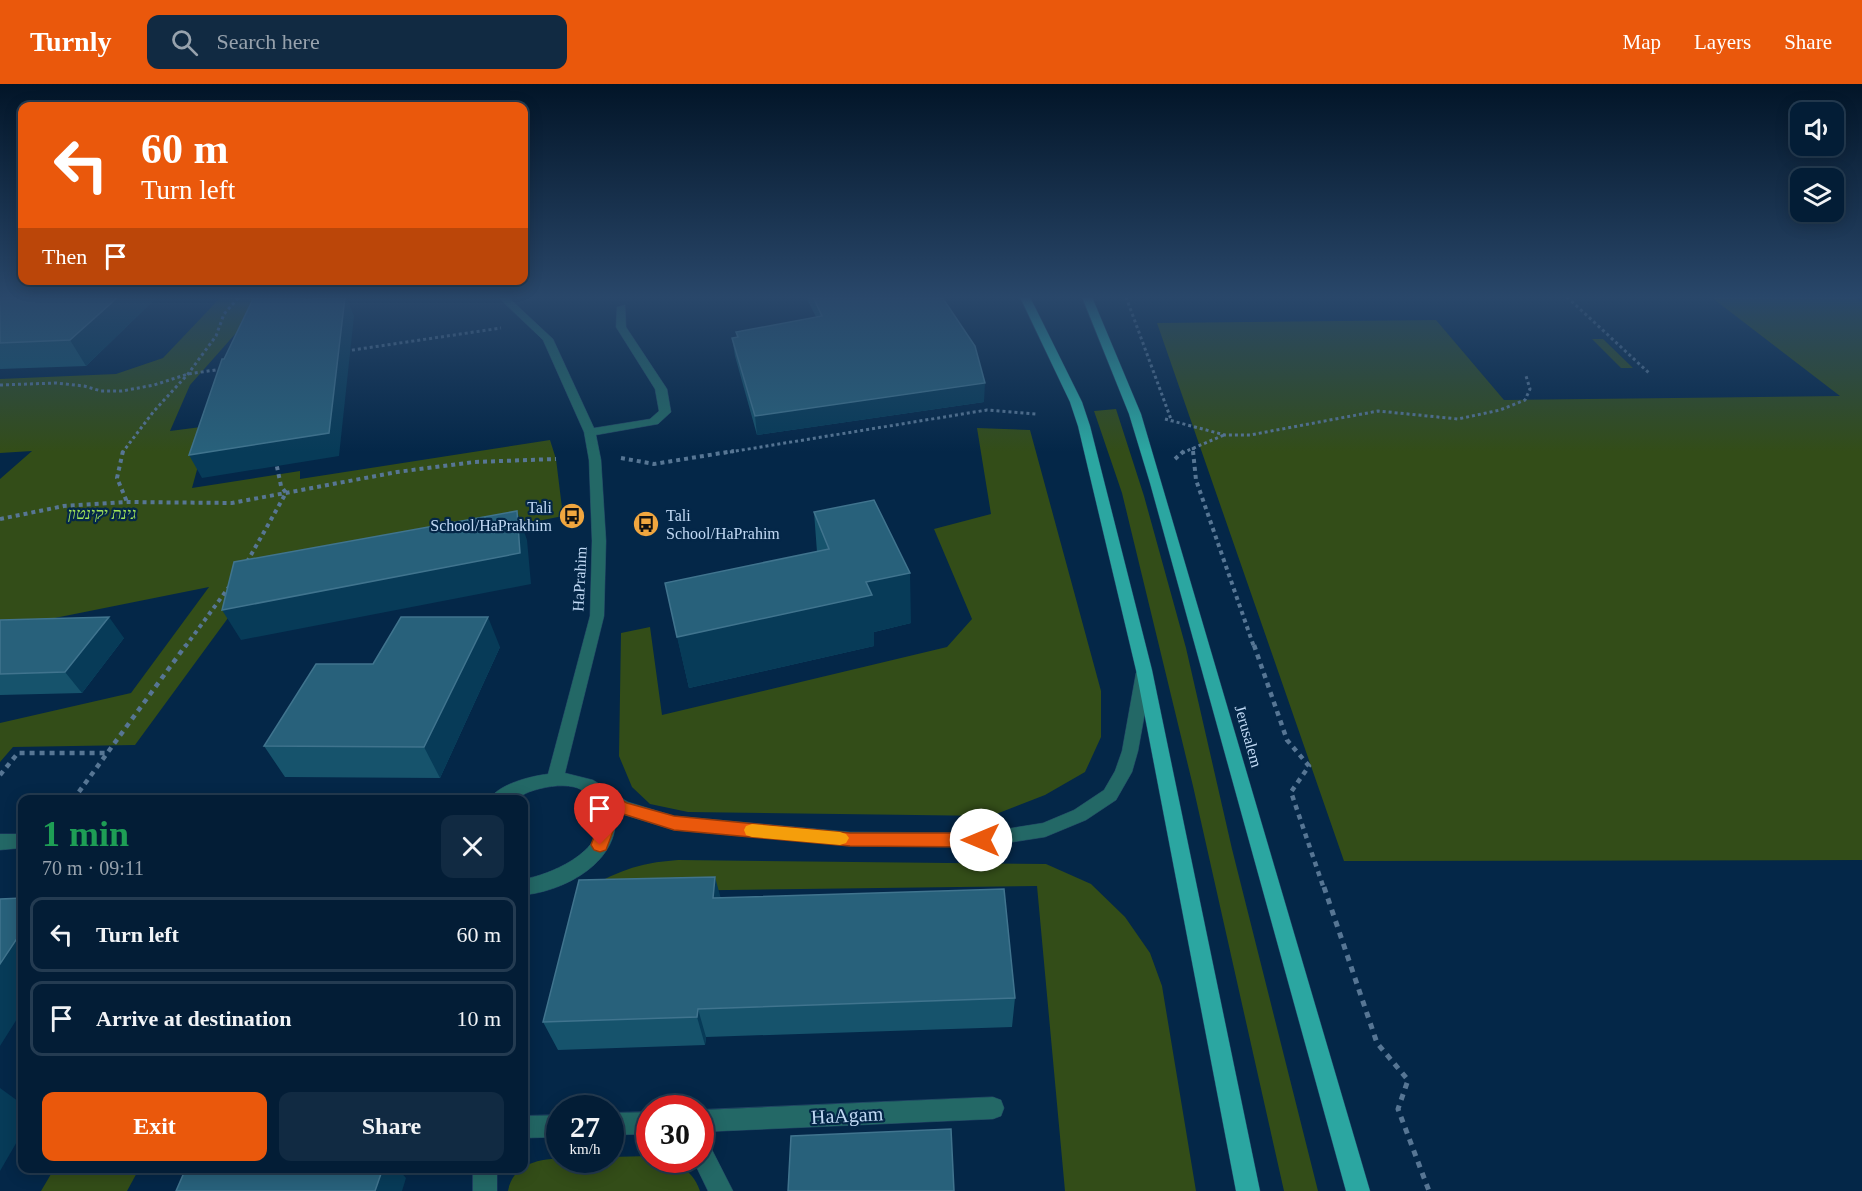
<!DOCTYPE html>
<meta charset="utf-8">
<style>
:root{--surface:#031d36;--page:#112a42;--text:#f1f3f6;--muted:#97a2ad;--line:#243b51;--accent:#ea580c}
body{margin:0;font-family:"Times New Roman","Noto Sans Hebrew",serif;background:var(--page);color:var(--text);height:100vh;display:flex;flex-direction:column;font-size:22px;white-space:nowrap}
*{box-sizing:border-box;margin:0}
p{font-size:20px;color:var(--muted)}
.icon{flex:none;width:33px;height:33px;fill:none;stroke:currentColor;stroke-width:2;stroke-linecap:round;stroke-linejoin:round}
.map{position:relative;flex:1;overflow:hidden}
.panel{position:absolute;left:18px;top:711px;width:510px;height:378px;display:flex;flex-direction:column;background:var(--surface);border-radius:12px;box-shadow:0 3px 15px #0003,0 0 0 2px var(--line)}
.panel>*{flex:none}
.banner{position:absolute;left:18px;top:18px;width:510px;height:183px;border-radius:12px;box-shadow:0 3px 15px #0003,0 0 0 2px var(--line);background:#ea580c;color:#fff;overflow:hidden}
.fabs{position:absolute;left:1790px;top:18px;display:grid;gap:12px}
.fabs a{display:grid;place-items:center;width:54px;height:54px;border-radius:12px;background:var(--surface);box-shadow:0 3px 15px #0003,0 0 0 2px var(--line);font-size:30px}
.speed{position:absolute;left:546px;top:1011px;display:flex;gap:12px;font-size:30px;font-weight:700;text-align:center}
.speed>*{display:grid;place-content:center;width:78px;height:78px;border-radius:50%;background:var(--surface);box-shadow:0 3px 15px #0003,0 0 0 2px var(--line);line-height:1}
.speed small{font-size:15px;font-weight:400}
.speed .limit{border:9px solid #d22;background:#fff;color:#111}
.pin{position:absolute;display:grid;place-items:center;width:51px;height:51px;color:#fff;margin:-62px -26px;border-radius:50% 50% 50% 0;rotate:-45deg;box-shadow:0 0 6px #0007}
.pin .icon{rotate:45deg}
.me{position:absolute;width:66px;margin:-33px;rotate:270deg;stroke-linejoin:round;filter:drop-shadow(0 0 4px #0008)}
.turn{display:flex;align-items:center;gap:21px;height:126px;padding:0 24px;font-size:27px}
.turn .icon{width:78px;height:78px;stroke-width:2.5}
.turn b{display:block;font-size:42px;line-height:51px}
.then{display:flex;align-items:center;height:57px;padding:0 24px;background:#0003;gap:12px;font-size:22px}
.round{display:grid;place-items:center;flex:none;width:63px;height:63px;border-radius:12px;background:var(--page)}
.headline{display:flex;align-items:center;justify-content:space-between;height:102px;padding:0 24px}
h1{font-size:36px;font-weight:800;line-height:45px;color:#1e9e55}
.cta{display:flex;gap:12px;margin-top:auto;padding:12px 24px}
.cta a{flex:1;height:69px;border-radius:12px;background:var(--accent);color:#fff;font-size:24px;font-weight:800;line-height:69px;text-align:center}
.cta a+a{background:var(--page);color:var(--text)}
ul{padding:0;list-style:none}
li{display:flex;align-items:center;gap:18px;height:75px;margin:0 12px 9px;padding:0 12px;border:3px solid var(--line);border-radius:12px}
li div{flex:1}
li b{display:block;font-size:22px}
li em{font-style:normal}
header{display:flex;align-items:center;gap:36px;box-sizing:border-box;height:84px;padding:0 30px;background:var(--accent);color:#fff}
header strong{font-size:28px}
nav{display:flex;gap:33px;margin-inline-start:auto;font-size:21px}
.search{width:420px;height:54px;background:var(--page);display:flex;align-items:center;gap:15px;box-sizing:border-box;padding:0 21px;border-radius:12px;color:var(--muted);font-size:22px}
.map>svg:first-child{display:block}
.green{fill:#334d18}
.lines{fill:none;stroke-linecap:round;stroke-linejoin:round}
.minor-casing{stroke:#224364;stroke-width:1}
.major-casing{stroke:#224364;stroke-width:1}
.path-far3{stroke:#577694;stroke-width:3;stroke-dasharray:3 3;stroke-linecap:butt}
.path-far2{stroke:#577694;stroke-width:4;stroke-dasharray:4 4;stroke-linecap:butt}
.path-far1{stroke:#577694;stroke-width:4.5;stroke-dasharray:5 5;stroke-linecap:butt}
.path{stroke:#577694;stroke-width:5;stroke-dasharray:6 6;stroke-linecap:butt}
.minor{fill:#236866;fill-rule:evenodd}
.major{fill:#2ba6a1;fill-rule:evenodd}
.wall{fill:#16536c}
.shaded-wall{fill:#073b58}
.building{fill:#28617b;stroke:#40748e;stroke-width:1.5}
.route{fill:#ea580c;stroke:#983908;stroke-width:1.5}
.slow{fill:#f59e0b}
.labels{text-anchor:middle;stroke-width:4.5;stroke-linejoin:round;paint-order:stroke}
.poi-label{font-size:16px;fill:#c1d9f4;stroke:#042748;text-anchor:end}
.park-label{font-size:16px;font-style:italic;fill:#a1e45a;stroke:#042748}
.street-label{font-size:16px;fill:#c1d9f4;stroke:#042748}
.near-street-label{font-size:20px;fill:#c1d9f4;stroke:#042748}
</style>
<header>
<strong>Turnly</strong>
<div class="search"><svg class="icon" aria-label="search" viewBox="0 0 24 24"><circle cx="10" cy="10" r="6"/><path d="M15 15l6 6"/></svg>Search here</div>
<nav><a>Map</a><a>Layers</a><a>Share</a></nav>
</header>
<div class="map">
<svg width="1862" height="1107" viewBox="0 0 1862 1107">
<rect width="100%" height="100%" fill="#042748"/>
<!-- green -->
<path class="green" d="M 221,213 L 268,213 L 190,301 L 170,347 L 209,342 L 192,404 L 300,387 L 300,395 L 550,356 L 556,375 L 563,432 L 258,493 L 135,661 L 13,663 L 0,678 L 0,639 L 131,609 L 209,503 L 0,545 L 0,395 L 32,367 L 0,369 L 0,295 L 116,290 L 163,274 Z
M 1711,213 L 1854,213 L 1862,218 L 1862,776 L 1344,777 L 1157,239 L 1436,236 L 1504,316 L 1840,312 Z
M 1592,255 L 1603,255 L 1633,284 L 1621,284 Z
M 1116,325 L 1144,412 L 1186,564 L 1232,765 L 1318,1107 L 1284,1107 L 1193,702 L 1122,409 L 1094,327 Z
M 977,344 L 1030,346 L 1101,607 L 1101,653 L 1085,688 L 1045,711 L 991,732 L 688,728 L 650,720 L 632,703 L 619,672 L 621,549 L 650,543 L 662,631 L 947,563 L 972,535 L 934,445 L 991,430 Z
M 678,776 L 1046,780 L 1091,800 L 1125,833 L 1150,869 L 1162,902 L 1196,1107 L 1065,1107 L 1037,802 L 581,808 C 616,788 636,779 678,776 Z
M 649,1072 L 650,1076 C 672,1076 692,1083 700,1107 L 508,1107 C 516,1063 578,1076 610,1076 L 611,1073 Z
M 54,1085 L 54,1084 L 139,1085 L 127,1107 L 41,1107 Z"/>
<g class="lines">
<!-- minor casing -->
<g class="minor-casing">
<path id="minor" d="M 498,213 L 508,213 L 553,255 L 594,344 L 650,335 L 659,327 L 655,305 L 616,243 L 617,223 L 625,221 L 626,243 L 667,305 L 671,328 L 658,340 L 596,351 L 601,376 L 606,457 L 604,532 L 565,689 L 593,696 L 628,718 L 674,732 L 850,748 L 981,749 L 1043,739 L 1074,726 L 1104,706 L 1115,687 L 1122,667 L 1136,589 L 1139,585 L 1149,585 L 1152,589 L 1138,667 L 1132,688 L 1116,716 L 1086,736 L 1045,753 L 981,763 L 850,762 L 674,746 L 615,728 C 622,777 565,807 524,811 L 524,795 C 554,790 617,762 595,720 C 591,712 583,705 574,703 C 560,700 543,703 529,708 C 524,710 518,714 513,716 C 506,717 496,716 489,716 C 498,700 531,692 548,690 L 590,532 L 592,457 L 589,376 L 584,348 L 543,256 Z
M 0,750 L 22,750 L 22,764 L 0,766 Z
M 993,1013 L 1001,1016 L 1004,1024 L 1001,1032 L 993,1035 L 700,1048 L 700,1026 Z
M 650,1028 L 650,1050 L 610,1051 L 610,1029 Z
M 560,1031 L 560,1053 L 524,1054 L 524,1032 Z
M 700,1055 L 708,1058 L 733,1107 L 708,1107 L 693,1076 L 700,1076 Z
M 473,1084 L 497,1084 L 497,1107 L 473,1107 Z"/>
</g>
<!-- major casing -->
<g class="major-casing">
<path id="major" d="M 1020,213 L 1030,213 L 1082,318 L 1090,342 L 1152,586 L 1260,1107 L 1236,1107 L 1136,586 L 1078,342 L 1070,318 Z
M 1082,213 L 1092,213 L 1141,330 L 1370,1107 L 1346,1107 L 1150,399 L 1129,330 Z"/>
</g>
<!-- path-far3 -->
<path class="path-far3" d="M 1126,213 L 1172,338
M 1567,213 L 1649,289
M 346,267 L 501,244
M 0,301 L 56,299 L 84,302 L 101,307 L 122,307 L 154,301 L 188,290 L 222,285
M 1165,335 L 1225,351 L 1250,351 L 1378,327 L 1458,335 L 1500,326 L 1525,316 L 1530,305 L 1526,292
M 1193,363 L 1194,369
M 122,369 L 154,327 L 188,290 L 216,252 L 224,230 L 239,213
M 724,369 L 987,326 L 1036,330
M 1182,369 L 1224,351"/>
<!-- path-far2 -->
<path class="path-far2" d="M 123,367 L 117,394 L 127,418
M 1193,367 L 1196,396 L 1254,563
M 621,374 L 654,380 L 734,367
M 1175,375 L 1184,367
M 0,435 L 64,422 L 127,418 L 232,419 L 397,388 L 474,378 L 556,375
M 247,478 L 286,409 L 281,402 L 276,378
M 185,563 L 229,503"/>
<!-- path-far1 -->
<path class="path-far1" d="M 1254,561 L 1287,656 L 1309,682 L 1291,708 L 1324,805
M 0,691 L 18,669 L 107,669
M 73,716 L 186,561"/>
<!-- path -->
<path class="path" d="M 1324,803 L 1377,959 L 1408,996 L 1398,1025 L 1429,1107"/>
<!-- minor -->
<use href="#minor" class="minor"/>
<!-- major -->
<use href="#major" class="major"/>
</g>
<!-- wall -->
<path class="wall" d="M 0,213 L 157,213 L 86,282 L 0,285 Z
M 806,213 L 942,213 L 984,318 L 757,351 L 735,272 L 732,254 L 737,253 L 736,248 L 816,233 Z
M 814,428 L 911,539 L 874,548 L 874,562 L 689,604 L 665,499 L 817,468 Z
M 0,536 L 124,554 L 82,609 L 0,611 Z
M 500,563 L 440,694 L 285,693 L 264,662 L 373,580 Z
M 721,814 L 1015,914 L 1012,943 L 706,953 L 705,961 L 558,966 L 543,938 Z"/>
<!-- shaded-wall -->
<path class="shaded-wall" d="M 118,213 L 157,213 L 86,282 L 70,256 Z
M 305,213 L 315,213 L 319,221 L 304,216 Z
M 345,213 L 346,213 L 354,232 L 339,372 L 202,394 L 189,371 Z
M 985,299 L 984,318 L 757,351 L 755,332 Z
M 517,427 L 527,456 L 531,500 L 241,556 L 222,526 Z
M 910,489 L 911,539 L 874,548 L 874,562 L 689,604 L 677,553 L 866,498 Z
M 109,533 L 124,554 L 82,609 L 65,588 Z
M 488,533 L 500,563 L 440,694 L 424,663 Z
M 715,793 L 723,822 L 713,814 Z
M 22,847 L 22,927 L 0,962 L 0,880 Z
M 698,925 L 706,953 L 705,961 L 697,933 Z
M 0,1004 L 22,1020 L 22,1049 L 0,1087 Z
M 383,1084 L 397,1084 L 406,1094 L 402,1107 L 375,1107 Z"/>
<!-- building -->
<path class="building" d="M 0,213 L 118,213 L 70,256 L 0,259 Z
M 254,213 L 305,213 L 304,216 L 332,213 L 345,213 L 329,349 L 189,371 L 222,275 L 224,275 Z
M 813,213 L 942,213 L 975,262 L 985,299 L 755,332 L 732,254 L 738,253 L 736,248 L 822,232 Z
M 874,416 L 910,489 L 866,498 L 872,511 L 677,553 L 665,499 L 829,465 L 814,428 Z
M 517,427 L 520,469 L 222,526 L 234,478 Z
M 109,533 L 65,588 L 0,590 L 0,536 Z
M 401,533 L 488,533 L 424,663 L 264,662 L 316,580 L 373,580 Z
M 715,793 L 713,814 L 1004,805 L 1015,914 L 698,925 L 697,933 L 543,938 L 579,796 Z
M 22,814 L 22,847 L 0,880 L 0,815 Z
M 951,1045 L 954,1107 L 788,1107 L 791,1052 Z
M 186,1084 L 383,1084 L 375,1107 L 176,1107 Z"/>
<!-- sky -->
<linearGradient id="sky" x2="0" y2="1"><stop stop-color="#021528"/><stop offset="0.58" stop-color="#29476a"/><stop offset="1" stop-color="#29476a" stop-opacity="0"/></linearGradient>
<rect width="1862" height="368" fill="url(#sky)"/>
<!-- route -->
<path class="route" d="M 598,704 L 627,719 L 674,732 L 850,749 L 981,749 L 987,751 L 990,756 L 987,761 L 981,763 L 850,762 L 674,746 L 614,727 L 615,742 L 606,766 L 600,768 L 594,766 L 591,761 C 600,738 601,732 590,710 L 592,706 Z"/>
<!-- slow -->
<path class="slow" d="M 752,740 L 840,748 L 846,750 L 849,754 L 846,759 L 840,761 L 752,753 L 746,751 L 744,746 L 746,742 Z"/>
<!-- icons -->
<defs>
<g id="bus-disc" transform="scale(1.35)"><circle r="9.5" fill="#f0a63f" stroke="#042748"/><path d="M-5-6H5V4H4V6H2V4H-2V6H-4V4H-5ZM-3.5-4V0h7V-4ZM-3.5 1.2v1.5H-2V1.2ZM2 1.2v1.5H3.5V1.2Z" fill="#111"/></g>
</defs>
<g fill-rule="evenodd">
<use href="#bus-disc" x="572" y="432"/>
<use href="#bus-disc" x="646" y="440"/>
</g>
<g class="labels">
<!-- poi labels -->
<g class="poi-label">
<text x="552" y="429">Tali<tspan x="552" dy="18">School/HaPrakhim</tspan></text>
<text x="666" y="437" text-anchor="start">Tali<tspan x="666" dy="18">School/HaPrahim</tspan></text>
</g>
<!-- park labels -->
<g class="park-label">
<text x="102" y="435">גינת יקינטון</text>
</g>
<!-- street labels -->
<g class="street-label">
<text transform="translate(579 495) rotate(-87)" y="6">HaPrahim</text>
<text transform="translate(1249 652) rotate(74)" y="6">Jerusalem</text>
</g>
<!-- near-street labels -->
<g class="near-street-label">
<text transform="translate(847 1031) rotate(-3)" y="7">HaAgam</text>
</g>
</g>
</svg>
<div class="fabs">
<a><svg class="icon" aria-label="sound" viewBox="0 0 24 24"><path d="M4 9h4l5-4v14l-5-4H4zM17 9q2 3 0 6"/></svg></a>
<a><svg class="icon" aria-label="layers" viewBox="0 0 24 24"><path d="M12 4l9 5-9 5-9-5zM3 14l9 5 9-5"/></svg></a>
</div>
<div class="speed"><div>27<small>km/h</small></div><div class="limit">30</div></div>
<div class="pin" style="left:600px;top:761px;background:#d93025"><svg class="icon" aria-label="arrive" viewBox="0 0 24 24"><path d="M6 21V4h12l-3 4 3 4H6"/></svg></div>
<svg class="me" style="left:981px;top:756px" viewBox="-20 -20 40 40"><circle r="19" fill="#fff"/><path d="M0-13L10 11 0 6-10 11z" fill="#ea580c"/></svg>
<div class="banner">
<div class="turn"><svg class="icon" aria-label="left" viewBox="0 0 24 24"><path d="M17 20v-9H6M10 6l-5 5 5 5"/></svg><div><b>60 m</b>Turn left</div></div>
<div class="then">Then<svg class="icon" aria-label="arrive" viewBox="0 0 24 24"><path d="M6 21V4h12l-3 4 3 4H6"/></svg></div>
</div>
<section class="panel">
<div class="headline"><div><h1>1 min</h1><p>70 m · 09:11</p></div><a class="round"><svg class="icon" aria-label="close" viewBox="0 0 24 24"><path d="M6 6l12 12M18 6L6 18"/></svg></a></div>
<ul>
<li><svg class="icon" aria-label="left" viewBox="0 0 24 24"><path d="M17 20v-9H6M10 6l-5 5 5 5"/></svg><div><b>Turn left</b></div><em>60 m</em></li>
<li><svg class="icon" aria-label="arrive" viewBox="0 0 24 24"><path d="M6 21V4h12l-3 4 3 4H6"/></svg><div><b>Arrive at destination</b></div><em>10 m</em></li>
</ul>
<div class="cta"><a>Exit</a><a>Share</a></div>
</section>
</div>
